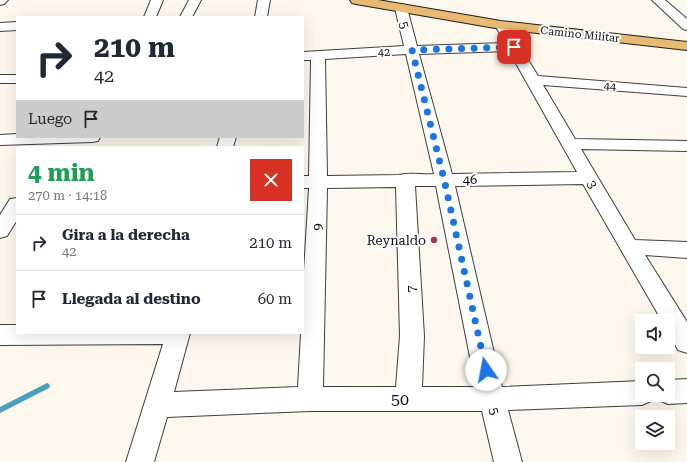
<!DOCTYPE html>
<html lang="es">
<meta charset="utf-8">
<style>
:root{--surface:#fff;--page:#f2f2f3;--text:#1f2937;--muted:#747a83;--line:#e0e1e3}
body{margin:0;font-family:"Roboto Serif",serif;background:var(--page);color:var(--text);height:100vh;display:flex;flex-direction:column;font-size:15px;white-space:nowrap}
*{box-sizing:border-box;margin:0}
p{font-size:13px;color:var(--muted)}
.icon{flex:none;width:22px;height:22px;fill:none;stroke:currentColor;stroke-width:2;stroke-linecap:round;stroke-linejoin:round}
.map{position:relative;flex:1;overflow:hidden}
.side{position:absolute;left:16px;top:146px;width:288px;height:188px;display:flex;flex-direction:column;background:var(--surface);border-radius:0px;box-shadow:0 4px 16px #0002}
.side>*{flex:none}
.banner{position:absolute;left:16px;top:16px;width:288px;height:122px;border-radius:0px;box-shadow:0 4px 16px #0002;background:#fff;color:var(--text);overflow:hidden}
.buttons{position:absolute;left:635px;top:314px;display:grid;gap:8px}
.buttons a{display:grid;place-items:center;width:40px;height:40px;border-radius:0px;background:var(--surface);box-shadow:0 4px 16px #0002;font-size:20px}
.pin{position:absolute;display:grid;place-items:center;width:34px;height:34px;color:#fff;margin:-17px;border-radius:8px;box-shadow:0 2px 6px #0006}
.me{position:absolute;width:44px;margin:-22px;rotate:348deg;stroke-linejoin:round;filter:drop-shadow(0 0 3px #0008)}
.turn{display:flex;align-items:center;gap:14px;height:84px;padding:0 12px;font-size:18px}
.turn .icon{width:52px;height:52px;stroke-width:2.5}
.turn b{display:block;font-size:28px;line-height:34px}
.then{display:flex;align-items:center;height:38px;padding:0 12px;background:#0003;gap:8px;font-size:15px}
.round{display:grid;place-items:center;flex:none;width:42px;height:42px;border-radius:0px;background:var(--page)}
.headline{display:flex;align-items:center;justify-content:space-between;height:68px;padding:0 12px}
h1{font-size:24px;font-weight:700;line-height:30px;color:#1e9e55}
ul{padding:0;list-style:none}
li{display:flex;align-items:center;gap:12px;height:56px;padding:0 12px;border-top:1px solid var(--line)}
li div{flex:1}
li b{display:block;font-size:15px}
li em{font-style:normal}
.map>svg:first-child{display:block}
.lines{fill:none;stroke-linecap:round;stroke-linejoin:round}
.stream{fill:#489ebb;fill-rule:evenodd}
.minor-casing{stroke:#3f3f3f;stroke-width:2}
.major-casing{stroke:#1d1d1d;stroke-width:2}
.minor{fill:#fff;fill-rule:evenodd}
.major{fill:#e7b972;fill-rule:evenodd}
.route{stroke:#1a73e8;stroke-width:7;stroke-dasharray:0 12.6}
.poi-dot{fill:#aa364c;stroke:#fff;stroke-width:1.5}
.labels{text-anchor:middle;stroke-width:4;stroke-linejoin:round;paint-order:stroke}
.far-street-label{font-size:11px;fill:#0c0c0c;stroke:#fff}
.street-label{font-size:13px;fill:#0c0c0c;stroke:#fff}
.poi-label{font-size:13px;fill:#0c0c0c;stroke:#fff;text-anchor:end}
.near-street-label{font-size:16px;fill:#0c0c0c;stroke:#fff}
</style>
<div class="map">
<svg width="687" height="462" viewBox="0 0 687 462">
<rect width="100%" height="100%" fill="#fdf7ed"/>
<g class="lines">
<!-- stream -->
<path class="stream" d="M 47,383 L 49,384 L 50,386 L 49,388 L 0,413 L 0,407 Z"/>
<!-- minor casing -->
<g class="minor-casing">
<path id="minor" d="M 0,0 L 8,0 L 4,4 L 0,5 Z
M 151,0 L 163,0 L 156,17 L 144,17 Z
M 189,0 L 201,0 L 192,17 L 180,17 Z
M 258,0 L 270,0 L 267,17 L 255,17 Z
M 652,0 L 665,0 L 687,19 L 687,30 L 683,29 Z
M 401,4 L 405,5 L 407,8 L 417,46 L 505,43 L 495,25 L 497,22 L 505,22 L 507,25 L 538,76 L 687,88 L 687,96 L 543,85 L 575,139 L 687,141 L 687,151 L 581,149 L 635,240 L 687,242 L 687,258 L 645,255 L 687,322 L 687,353 L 678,350 L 668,332 L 668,321 L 662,321 L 583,184 L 455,186 L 502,387 L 642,381 L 642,395 L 654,395 L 651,401 L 642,405 L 508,410 L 522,462 L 494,462 L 482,411 L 310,411 L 167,417 L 154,462 L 126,462 L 163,344 L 0,345 L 0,325 L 17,325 L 17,333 L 190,333 L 174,392 L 298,387 L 301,333 L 303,333 L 303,288 L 309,188 L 303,188 L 303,176 L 309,176 L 311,60 L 303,60 L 303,52 L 404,46 L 395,8 L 397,5 ZM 509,51 L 577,172 L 452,174 L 419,54 ZM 406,54 L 434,174 C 423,175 409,172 399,175 L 327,176 L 325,59 ZM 415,186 L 436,186 L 476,387 L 422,387 L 424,336 ZM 396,187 L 400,336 L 396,387 L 323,387 L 327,188 Z
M 17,22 L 17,30 L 0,31 L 0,23 Z
M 0,75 L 17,75 L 17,83 L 0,83 Z
M 17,134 L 17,137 L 100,137 L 98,141 L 92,142 L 0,145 L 0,135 Z
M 220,137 L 236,137 L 233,147 L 217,147 Z
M 17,198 L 17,220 L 7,236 L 0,238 L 0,215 L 10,199 Z
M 687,379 L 687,403 L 668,404 L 659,400 L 656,395 L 668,395 L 668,380 Z"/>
</g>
<!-- major casing -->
<g class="major-casing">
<path id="major" d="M 350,0 L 378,0 L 501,21 L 687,42 L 687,50 L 501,29 L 356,4 L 352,3 Z"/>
</g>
<!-- minor -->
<use href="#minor" class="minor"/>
<!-- major -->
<use href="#major" class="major"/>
</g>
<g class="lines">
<!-- route -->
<path class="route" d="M 486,370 L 444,179 L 412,50 L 514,47"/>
</g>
<!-- markers -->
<circle class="poi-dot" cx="434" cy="240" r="4"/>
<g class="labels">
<!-- far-street labels -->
<g class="far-street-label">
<text transform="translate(580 34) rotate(6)" y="4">Camino Militar</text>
<text transform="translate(384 52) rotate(-3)" y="4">42</text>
<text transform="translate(610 86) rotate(4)" y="4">44</text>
</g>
<!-- street labels -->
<g class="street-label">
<text transform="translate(405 25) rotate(75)" y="5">5</text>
<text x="470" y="184">46</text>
<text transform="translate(593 184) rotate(61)" y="5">3</text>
<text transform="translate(317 227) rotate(-88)" y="5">9</text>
<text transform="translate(411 289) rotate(-91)" y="5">7</text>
<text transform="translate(495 411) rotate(76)" y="5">5</text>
</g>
<!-- poi labels -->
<g class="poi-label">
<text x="426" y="245">Reynaldo</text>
</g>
<!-- near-street labels -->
<g class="near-street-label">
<text x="400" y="405">50</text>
</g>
</g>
</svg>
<div class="buttons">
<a><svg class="icon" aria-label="sound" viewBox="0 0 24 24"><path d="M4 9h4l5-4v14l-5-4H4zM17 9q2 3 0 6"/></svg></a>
<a><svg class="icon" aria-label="search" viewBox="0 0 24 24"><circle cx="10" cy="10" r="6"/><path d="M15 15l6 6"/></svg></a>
<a><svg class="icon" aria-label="layers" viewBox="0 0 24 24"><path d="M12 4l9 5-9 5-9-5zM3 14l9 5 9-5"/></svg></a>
</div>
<div class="pin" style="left:514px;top:47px;background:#d93025"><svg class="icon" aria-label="arrive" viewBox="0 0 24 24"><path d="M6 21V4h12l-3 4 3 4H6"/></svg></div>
<svg class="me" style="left:486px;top:370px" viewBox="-20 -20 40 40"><circle r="19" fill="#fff"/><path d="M0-13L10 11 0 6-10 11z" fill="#1a73e8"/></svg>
<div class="banner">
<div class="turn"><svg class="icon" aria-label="right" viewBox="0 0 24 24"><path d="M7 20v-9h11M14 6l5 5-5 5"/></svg><div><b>210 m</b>42</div></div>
<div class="then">Luego<svg class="icon" aria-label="arrive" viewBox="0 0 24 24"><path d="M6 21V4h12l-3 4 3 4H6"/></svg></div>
</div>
<section class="side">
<div class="headline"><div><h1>4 min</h1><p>270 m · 14:18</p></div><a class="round" style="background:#d93025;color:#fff"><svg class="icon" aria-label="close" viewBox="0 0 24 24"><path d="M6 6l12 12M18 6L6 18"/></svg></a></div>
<ul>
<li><svg class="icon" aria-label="right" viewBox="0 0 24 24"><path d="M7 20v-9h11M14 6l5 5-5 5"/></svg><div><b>Gira a la derecha</b><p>42</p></div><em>210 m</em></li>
<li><svg class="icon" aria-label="arrive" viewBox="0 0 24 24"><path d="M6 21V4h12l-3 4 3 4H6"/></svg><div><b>Llegada al destino</b></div><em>60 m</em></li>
</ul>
</section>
</div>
